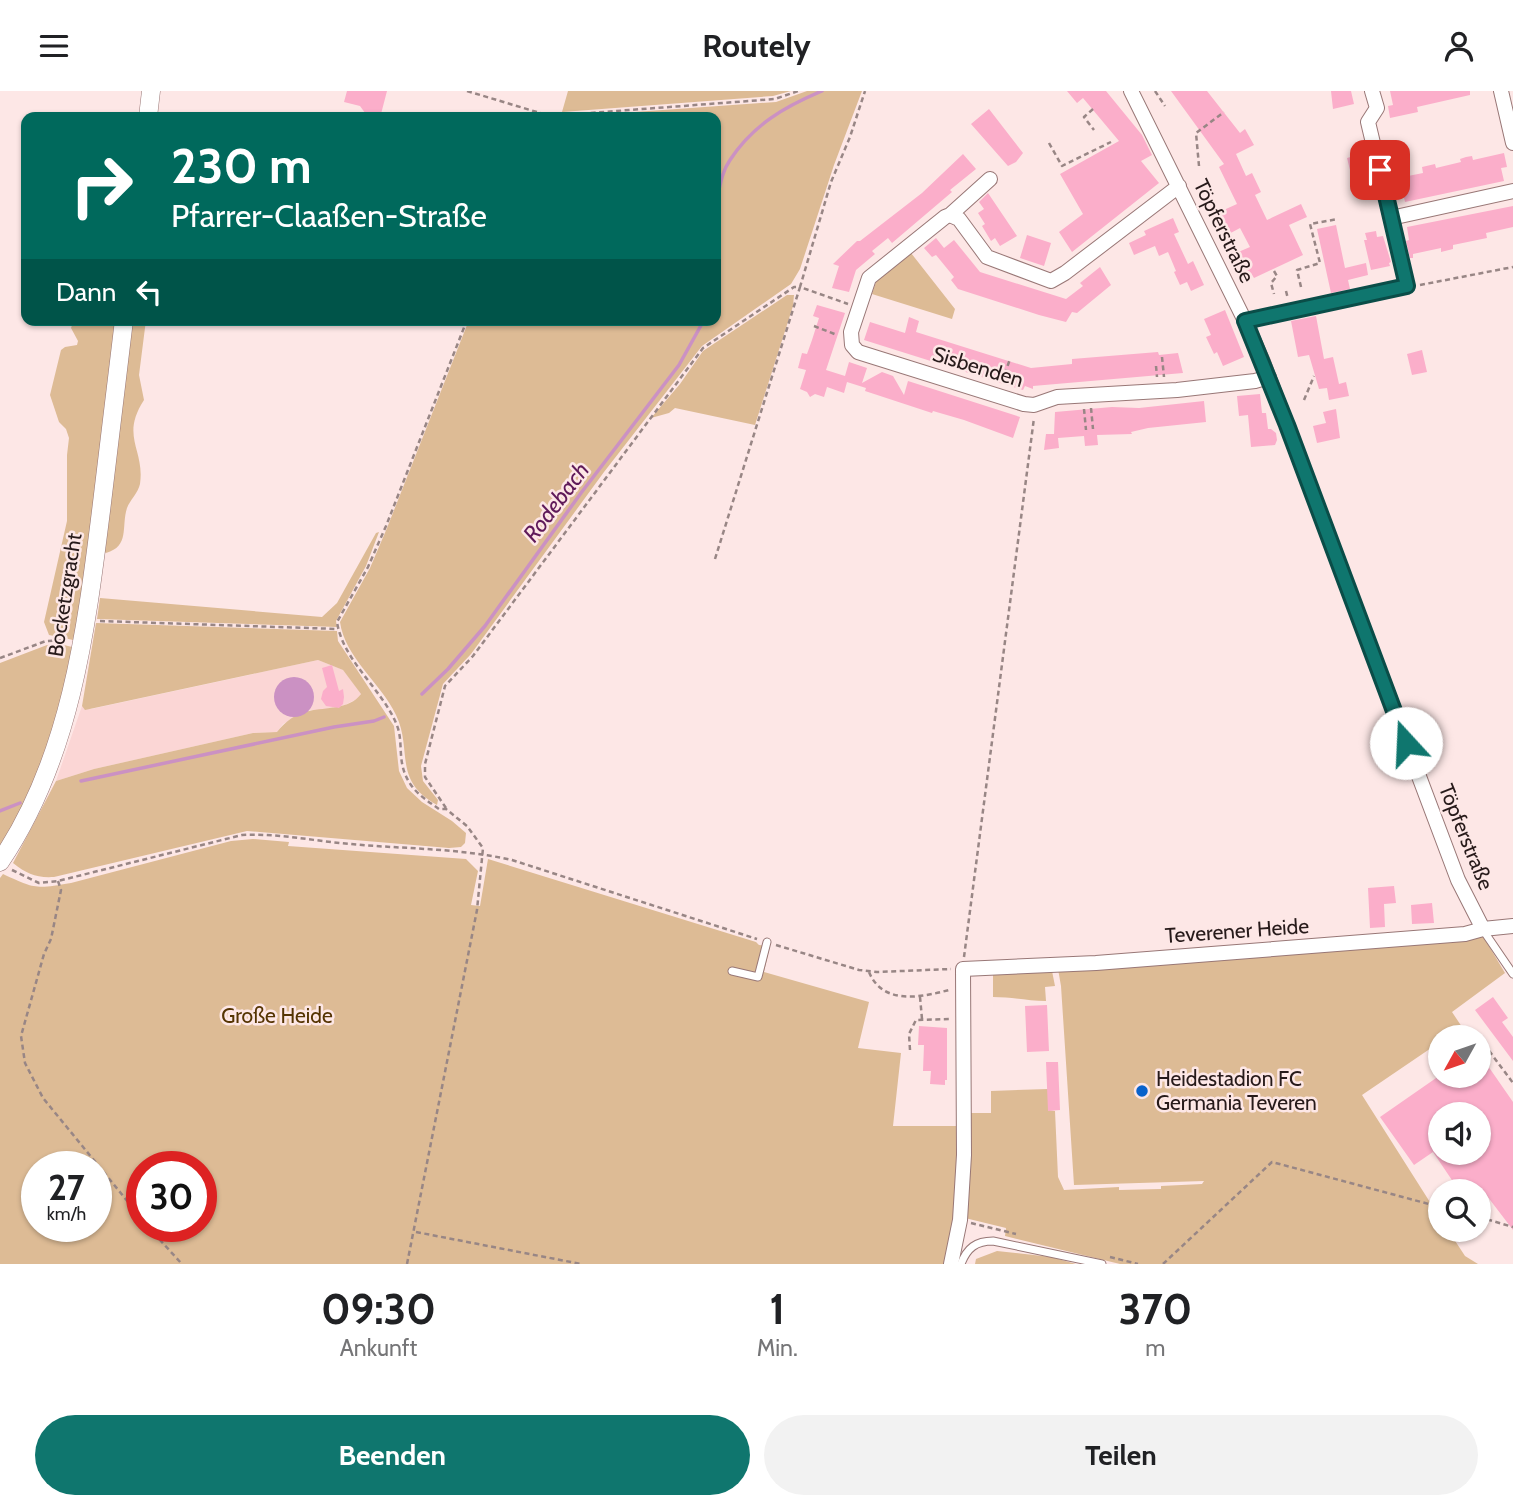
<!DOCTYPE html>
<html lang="de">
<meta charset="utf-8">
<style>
:root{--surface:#fff;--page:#f2f2f2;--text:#202124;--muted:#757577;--accent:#0f766e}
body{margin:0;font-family:Cabin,sans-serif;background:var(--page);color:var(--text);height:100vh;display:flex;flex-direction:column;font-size:26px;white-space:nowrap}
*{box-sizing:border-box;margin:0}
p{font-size:23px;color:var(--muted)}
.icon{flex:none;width:38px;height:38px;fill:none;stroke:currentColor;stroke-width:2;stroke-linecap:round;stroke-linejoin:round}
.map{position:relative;height:1173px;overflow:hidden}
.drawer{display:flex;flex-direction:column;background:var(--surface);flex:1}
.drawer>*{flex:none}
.guide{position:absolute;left:21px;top:21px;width:700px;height:214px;border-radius:14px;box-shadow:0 2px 5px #0004;background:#00695c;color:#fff;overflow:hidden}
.needle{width:46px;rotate:230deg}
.controls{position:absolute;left:1428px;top:934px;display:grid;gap:14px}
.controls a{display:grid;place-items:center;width:63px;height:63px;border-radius:50%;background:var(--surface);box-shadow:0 2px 5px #0004;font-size:35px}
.speed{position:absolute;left:21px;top:1060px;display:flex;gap:14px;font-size:35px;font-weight:700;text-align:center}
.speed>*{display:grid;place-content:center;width:91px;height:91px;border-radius:50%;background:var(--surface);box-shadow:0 2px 5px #0004;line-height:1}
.speed small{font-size:18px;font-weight:400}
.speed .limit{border:10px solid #d22;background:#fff;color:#111}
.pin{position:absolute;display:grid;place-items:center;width:60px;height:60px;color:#fff;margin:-30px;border-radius:14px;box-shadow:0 4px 10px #0006}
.me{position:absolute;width:77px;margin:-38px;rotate:340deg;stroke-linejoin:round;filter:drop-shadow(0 0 5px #0008)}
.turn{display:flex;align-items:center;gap:24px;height:147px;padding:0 35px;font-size:32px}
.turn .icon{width:91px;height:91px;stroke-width:2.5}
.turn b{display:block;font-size:49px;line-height:60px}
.then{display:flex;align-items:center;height:66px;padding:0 35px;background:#0003;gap:14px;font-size:26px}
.eta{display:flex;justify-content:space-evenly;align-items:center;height:119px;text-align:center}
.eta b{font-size:42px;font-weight:800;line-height:49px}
.cta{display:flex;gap:14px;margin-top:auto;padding:14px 35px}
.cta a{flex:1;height:80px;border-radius:42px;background:var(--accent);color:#fff;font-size:28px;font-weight:800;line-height:80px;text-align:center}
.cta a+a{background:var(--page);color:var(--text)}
header{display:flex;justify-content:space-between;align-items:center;height:91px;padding:0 35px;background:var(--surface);font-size:32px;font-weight:800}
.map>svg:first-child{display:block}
.built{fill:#fbd6d5}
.green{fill:#ddbb95;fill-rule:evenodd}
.water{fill:#cb91c3}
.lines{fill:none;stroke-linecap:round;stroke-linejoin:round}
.stream{stroke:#cb91c3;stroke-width:3.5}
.building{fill:#fbaeca;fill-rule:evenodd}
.service-casing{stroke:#987776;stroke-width:9}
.minor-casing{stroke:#987776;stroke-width:16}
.tertiary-casing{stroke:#987776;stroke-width:19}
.path{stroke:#988685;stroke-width:2.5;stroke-dasharray:5 3.5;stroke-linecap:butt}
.service{stroke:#fff;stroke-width:7}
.minor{stroke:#fff;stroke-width:14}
.tertiary{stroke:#fff;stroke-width:18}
.route-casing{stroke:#0a4d48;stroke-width:18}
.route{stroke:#0f766e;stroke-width:12}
.poi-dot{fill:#0962cb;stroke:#fde7e6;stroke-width:2.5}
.labels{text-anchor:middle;stroke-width:5;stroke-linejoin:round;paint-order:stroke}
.street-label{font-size:21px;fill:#271a1a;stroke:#fde7e6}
.park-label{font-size:21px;fill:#553402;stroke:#fde7e6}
.poi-label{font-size:21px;fill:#271a1a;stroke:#fde7e6;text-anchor:start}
.water-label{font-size:23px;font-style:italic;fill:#5f1a59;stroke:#fde7e6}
</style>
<header><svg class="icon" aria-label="menu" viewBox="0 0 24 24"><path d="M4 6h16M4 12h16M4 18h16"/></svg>Routely<svg class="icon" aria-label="person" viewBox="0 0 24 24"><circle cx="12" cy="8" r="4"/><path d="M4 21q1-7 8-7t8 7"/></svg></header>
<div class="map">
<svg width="1513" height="1173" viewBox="0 0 1513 1173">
<rect width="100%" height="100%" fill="#fde7e6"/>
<!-- built -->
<path class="built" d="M 318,569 L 343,579 L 361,602 L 359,607 L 345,614 L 324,619 L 310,619 L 283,633 L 277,641 L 253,642 L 94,678 L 56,690 L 82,615 L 91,618 Z"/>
<!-- green -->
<path class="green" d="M 568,0 L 791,0 L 773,5 L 562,21 Z
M 807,0 L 862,0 L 834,74 L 800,178 L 791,193 L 702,255 L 604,381 L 471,563 L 443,593 L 421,675 L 423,690 L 438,709 L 437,714 C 392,689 413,659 396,624 C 381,592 345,567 340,531 L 370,477 L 387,437 L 469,229 L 716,229 L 716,26 L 565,26 L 776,11 Z
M 911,162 L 955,218 L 952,228 L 872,203 L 877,188 Z
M 787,204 L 794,204 L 793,215 L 755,334 L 675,317 L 669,322 L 651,327 L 680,293 L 703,260 Z
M 74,229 L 117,229 L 78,550 L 49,544 L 44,531 L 67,430 L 67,364 L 69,347 L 66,338 L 59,331 L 50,304 L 61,259 L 65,256 L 77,254 L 78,250 L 71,237 Z
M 131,229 L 146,229 L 139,284 L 144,309 C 120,346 145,358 140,393 C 138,402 130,409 127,417 C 121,436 130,455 106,462 L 102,459 Z
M 379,441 L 366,475 L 336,530 L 337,536 L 97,528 L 100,507 L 322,526 L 337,512 L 376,442 Z
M 96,532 L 337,540 L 338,550 L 394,635 L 399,680 L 407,697 L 422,711 L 452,730 L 466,742 L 465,752 L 461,756 L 449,757 L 247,740 L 54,786 C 36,787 27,783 13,772 L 56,690 L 94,678 L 253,642 L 277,641 C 285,631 296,622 309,620 C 326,616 349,619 361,603 L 343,579 L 318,569 L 85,619 L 82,615 Z
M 60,553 L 76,557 L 49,655 L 23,718 L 0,758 L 0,572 L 47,554 Z
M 253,748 L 289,751 L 288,755 L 466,768 L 478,780 L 471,814 L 480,815 L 488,768 L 756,851 L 759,854 L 770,855 L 764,881 L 869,911 L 858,957 L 901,962 L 893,1035 L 961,1035 L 956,1128 L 948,1173 L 0,1173 L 0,787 L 3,783 C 35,798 36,798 71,792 L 231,750 ZM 37,1076 L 96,1076 L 96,1136 L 37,1136 ZM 142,1076 L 201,1076 L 201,1136 L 142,1136 Z
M 1483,845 L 1505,882 L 1452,921 L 1462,936 L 1446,947 L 1440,947 L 1440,951 L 1362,1004 L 1440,1127 L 1440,1139 L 1448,1139 L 1465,1165 L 1478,1173 L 1120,1173 L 1005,1145 L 1006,1137 L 965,1127 L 970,1022 L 991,1022 L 991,1000 L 1048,998 L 1048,1019 L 1055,1020 L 1058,1086 L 1064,1099 L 1119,1096 L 1119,1099 L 1161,1098 L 1161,1095 L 1202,1093 L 1204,1090 L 1074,1094 L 1061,895 L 1058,878 Z
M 1052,880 L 1055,895 L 1045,896 L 1046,910 C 1028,910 1012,906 993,906 L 993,882 Z
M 997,1160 L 1051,1166 L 1076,1173 L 975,1173 L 976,1168 Z"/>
<!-- water -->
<path class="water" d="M274 606a20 20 0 1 1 40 0a20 20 0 1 1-40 0Z"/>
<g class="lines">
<!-- stream -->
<path class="stream" d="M 716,111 C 720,97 721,82 730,69 C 753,34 784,16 822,0
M 422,603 L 448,578 L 485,535 L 581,402 L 679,274 L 704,229
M 81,690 L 334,636 L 374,630 L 384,626
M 0,720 L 20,712"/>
</g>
<!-- building -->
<path class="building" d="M 347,0 L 387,0 L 381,23 L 374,21 L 368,26 L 360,15 L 344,11 Z
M 1067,0 L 1106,0 L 1142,44 L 1152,64 L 1141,70 L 1159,92 L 1072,161 L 1059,141 L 1083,123 L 1060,83 L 1119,50 L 1083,7 L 1077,12 Z
M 1171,0 L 1207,0 L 1240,42 L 1245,38 L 1254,54 L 1236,63 L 1246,85 L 1252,82 L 1261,101 L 1255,104 L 1267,129 L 1301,113 L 1307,126 L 1289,134 L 1303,164 L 1254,187 L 1251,182 L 1246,184 L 1236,162 L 1250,156 L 1240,137 L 1227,144 L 1217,122 L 1237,113 L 1219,76 L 1224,73 Z
M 1331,0 L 1351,0 L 1354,13 L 1333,18 Z
M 1390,0 L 1470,0 L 1470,4 L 1417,16 L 1418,21 L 1390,27 L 1388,15 L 1393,14 Z
M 989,18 L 1023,62 L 1016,71 L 1008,75 L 971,33 Z
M 1365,62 L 1369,79 L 1351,83 L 1347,67 Z
M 1504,62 L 1507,76 L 1501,77 L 1504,90 L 1405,111 L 1402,98 L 1396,100 L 1393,88 L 1423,82 L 1422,76 L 1435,73 L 1436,77 L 1461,71 L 1460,68 L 1466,66 L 1472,65 L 1473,69 Z
M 963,63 L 976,78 L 950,99 L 952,101 L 892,152 L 888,147 L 872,160 L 875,163 L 856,179 L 849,201 L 832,197 L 839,175 L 833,173 L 857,150 L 860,150 L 922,102 Z
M 988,102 L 1017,145 L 1000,155 L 995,147 L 991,150 L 982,135 L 985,133 L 978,122 L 984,118 L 979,111 Z
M 1513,115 L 1513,136 L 1486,142 L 1487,147 L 1453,154 L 1453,158 L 1441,161 L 1441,157 L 1413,163 L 1413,167 L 1410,167 L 1406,150 L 1409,149 L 1407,136 Z
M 1173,127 L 1179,141 L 1174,143 L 1188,173 L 1193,170 L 1204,194 L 1191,200 L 1187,191 L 1180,194 L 1174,181 L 1176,180 L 1168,161 L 1159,165 L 1155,155 L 1134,164 L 1129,152 L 1146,144 L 1144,140 Z
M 1336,134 L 1345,177 L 1366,172 L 1368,184 L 1348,189 L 1350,198 L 1331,202 L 1317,138 Z
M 1376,140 L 1377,146 L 1383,145 L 1391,171 L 1389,172 L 1390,175 L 1371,179 L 1364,149 L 1367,149 L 1365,142 Z
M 1027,144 L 1051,152 L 1044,175 L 1020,167 Z
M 936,147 L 944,157 L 954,149 L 980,181 L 1066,208 L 1083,195 L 1080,192 L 1100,176 L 1111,194 L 1077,222 L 1072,221 L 1066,231 L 1039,224 L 958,198 L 951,189 L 954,186 L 936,164 L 932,166 L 924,157 Z
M 817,214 L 845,222 L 826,279 L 845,285 L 849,271 L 867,277 L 862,292 L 882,281 L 893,285 L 904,304 L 908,290 L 1020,326 L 1013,347 L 964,329 L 933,320 L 932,322 L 865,300 L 866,297 L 847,291 L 844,302 L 827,296 L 824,306 L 815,303 L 810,306 L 807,301 L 800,298 L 806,279 L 798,277 L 802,262 L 807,263 L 812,249 L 819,227 L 813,225 Z
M 1225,219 L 1244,266 L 1223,275 L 1217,261 L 1214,263 L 1206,246 L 1211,244 L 1204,228 Z
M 1316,225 L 1324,268 L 1333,266 L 1339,293 L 1346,291 L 1349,305 L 1329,309 L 1327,297 L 1319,298 L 1309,264 L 1298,266 L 1291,230 Z
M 909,226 L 919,230 L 916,241 L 1031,277 L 1072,273 L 1072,268 L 1158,261 L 1159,264 L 1178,262 L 1183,282 L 1033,295 L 1033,298 L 1025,295 L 1023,299 L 864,249 L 870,231 L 905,242 Z
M 1422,259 L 1427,281 L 1412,284 L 1407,263 Z
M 1260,303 L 1262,322 L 1266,322 L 1268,338 L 1271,338 L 1276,342 L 1277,349 L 1275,354 L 1251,356 L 1248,324 L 1239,325 L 1237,305 Z
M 1204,310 L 1206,331 L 1148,337 L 1131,341 L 1132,343 L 1097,344 L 1098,354 L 1085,355 L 1084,345 L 1058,347 L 1059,357 L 1044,359 L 1046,343 L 1054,343 L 1055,321 L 1112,316 L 1139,317 Z
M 1336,318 L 1340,347 L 1317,352 L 1313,335 L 1326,332 L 1323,321 Z
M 332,574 L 339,600 L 343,598 L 344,606 L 343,613 L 339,617 L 326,615 L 321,608 L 323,600 L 327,596 L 322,577 Z
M 1394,795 L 1396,812 L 1384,813 L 1385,836 L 1370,837 L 1368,797 Z
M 1432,812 L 1434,832 L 1412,833 L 1411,814 Z
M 1493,906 L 1508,927 L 1502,931 L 1513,946 L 1513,970 L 1475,919 Z
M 1047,914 L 1049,960 L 1027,961 L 1025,915 Z
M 919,935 L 947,937 L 947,989 L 945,989 L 945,994 L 930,993 L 931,980 L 923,980 L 924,954 L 918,954 Z
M 1479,962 L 1513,1011 L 1513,1139 L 1484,1101 L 1460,1101 L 1433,1061 L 1414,1074 L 1380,1026 L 1439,985 L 1479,985 ZM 1440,1024 L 1479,1024 L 1479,1062 L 1440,1062 Z
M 1046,971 L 1058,971 L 1060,1019 L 1048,1020 Z"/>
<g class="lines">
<!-- service casing -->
<g class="service-casing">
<path id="service" d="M 1483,839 L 1513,883
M 732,880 L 758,886 L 767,851
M 961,1173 C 967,1157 976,1150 993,1150 L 1102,1173"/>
</g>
<!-- minor casing -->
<g class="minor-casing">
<path id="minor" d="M 1131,0 L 1245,230 L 1263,271 L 1458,789 L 1483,838
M 1501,0 L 1513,52
M 1179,95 L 1065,182 L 1051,190 L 987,166 L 959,128 L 950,124 L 945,126 L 869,187 L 851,241 L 852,254 L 858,261 L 1024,313 L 1034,314 L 1057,306 L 1177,299 L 1255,290 L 1269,286
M 950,124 L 990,88
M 1391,127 L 1513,100
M 1245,230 L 1407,195 L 1368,31 L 1377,17 L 1372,0
M 951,1173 L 960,1129 L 964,1064 L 963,878 L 1096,872 L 1465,843 L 1483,838 L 1513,835"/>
</g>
<!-- tertiary casing -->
<g class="tertiary-casing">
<path id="tertiary" d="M 148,26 L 151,0
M 0,771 C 70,668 86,541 101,420 C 108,357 116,293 124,229"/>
</g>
<!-- path -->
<path class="path" d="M 467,0 L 550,25 L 775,8 L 798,0
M 1155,0 L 1165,15
M 1093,18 L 1084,26 L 1094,39
M 1049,52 L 1062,75 L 1111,51
M 1199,75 L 1196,42 L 1224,21
M 1274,180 L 1277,185 L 1271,192 L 1274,203
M 1420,194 L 1513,176
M 1301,196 L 1297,179 L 1320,172 L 1310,133 L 1338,128
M 1286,200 L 1288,208
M 814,235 L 837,244
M 1162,266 L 1164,286
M 1156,275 L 1157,286
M 1002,291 L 1010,268
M 1304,309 L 1314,285
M 1091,317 L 1093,338
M 1084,318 L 1086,339
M 715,468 L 800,196 L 848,213
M 100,530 L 338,538
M 0,567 L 46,550 L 66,549
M 446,717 L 425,686 L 425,673 L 445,595 L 473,565 L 703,257 L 794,196 L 800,196 L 831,91 L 850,46 L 865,0
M 12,779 L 39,792 L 58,790 L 242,744 C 277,742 314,750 350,753 C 404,758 459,757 512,769 L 757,848
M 58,790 L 61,799 L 51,848 L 44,863 L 21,945 L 25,972 L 43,1007 L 142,1128
M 776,854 L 859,879 L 877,881 L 951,878
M 964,866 L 1034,327
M 869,881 C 883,915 922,906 949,899
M 920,906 L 922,928
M 1484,953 L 1513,992
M 910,959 L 909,943 L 916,929 L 949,928
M 1479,1126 L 1513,1136
M 971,1132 L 1016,1143
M 148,1136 L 182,1173
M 416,1141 L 581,1173
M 1110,1166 L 1138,1173
M 407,1173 L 477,819 L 483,757 L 467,735 L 446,718 L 439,718 C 429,711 418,704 411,694 C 395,671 405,652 396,632 C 381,597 343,570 337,531 L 368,476 L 386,435 L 467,229
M 1163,1173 L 1272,1071 L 1440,1116"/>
<!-- service -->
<use href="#service" class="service"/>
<!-- minor -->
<use href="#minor" class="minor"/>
<!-- tertiary -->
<use href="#tertiary" class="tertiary"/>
</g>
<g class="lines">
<!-- route casing -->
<g class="route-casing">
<path id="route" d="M 1380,79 L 1407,195 L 1245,230 L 1287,334 L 1406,652"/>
</g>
<!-- route -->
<use href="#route" class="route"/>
</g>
<!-- markers -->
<circle class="poi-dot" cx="1142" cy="1000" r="7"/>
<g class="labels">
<!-- street labels -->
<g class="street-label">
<text transform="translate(1224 140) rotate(64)" y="7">Töpferstraße</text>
<text transform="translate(978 276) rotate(17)" y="7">Sisbenden</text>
<text transform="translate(65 504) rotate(-81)" y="7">Bocketzgracht</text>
<text transform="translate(1466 746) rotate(68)" y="7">Töpferstraße</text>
<text transform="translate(1237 840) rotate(-4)" y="7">Teverener Heide</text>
</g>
<!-- park labels -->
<g class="park-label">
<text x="277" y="932">Große Heide</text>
</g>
<!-- poi labels -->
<g class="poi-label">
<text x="1156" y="995">Heidestadion FC<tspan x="1156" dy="24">Germania Teveren</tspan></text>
</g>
<!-- water labels -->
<g class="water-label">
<text transform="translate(556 411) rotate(-53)" y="8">Rodebach</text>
</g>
</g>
</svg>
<div class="controls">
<a><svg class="needle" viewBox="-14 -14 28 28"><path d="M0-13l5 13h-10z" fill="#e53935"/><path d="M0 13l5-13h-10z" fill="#757577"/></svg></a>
<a><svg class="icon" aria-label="sound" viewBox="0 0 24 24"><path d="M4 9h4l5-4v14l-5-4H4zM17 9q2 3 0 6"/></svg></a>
<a><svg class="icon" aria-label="search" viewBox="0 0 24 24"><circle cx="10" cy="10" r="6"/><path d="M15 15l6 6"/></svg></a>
</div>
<div class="speed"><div>27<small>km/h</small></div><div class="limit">30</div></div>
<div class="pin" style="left:1380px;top:79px;background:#d93025"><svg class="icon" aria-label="arrive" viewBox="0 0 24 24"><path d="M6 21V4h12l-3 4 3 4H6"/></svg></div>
<svg class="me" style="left:1406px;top:652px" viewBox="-20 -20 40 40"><circle r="19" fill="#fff"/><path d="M0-13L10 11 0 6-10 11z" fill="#0f766e"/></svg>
<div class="guide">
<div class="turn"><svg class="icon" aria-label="right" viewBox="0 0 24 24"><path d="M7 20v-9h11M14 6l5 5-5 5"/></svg><div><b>230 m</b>Pfarrer-Claaßen-Straße</div></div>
<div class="then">Dann<svg class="icon" aria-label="left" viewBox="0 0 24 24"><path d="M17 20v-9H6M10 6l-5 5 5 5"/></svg></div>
</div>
</div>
<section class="drawer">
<div class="eta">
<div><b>09:30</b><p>Ankunft</p></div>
<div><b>1</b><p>Min.</p></div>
<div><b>370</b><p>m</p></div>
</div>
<div class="cta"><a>Beenden</a><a>Teilen</a></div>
</section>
